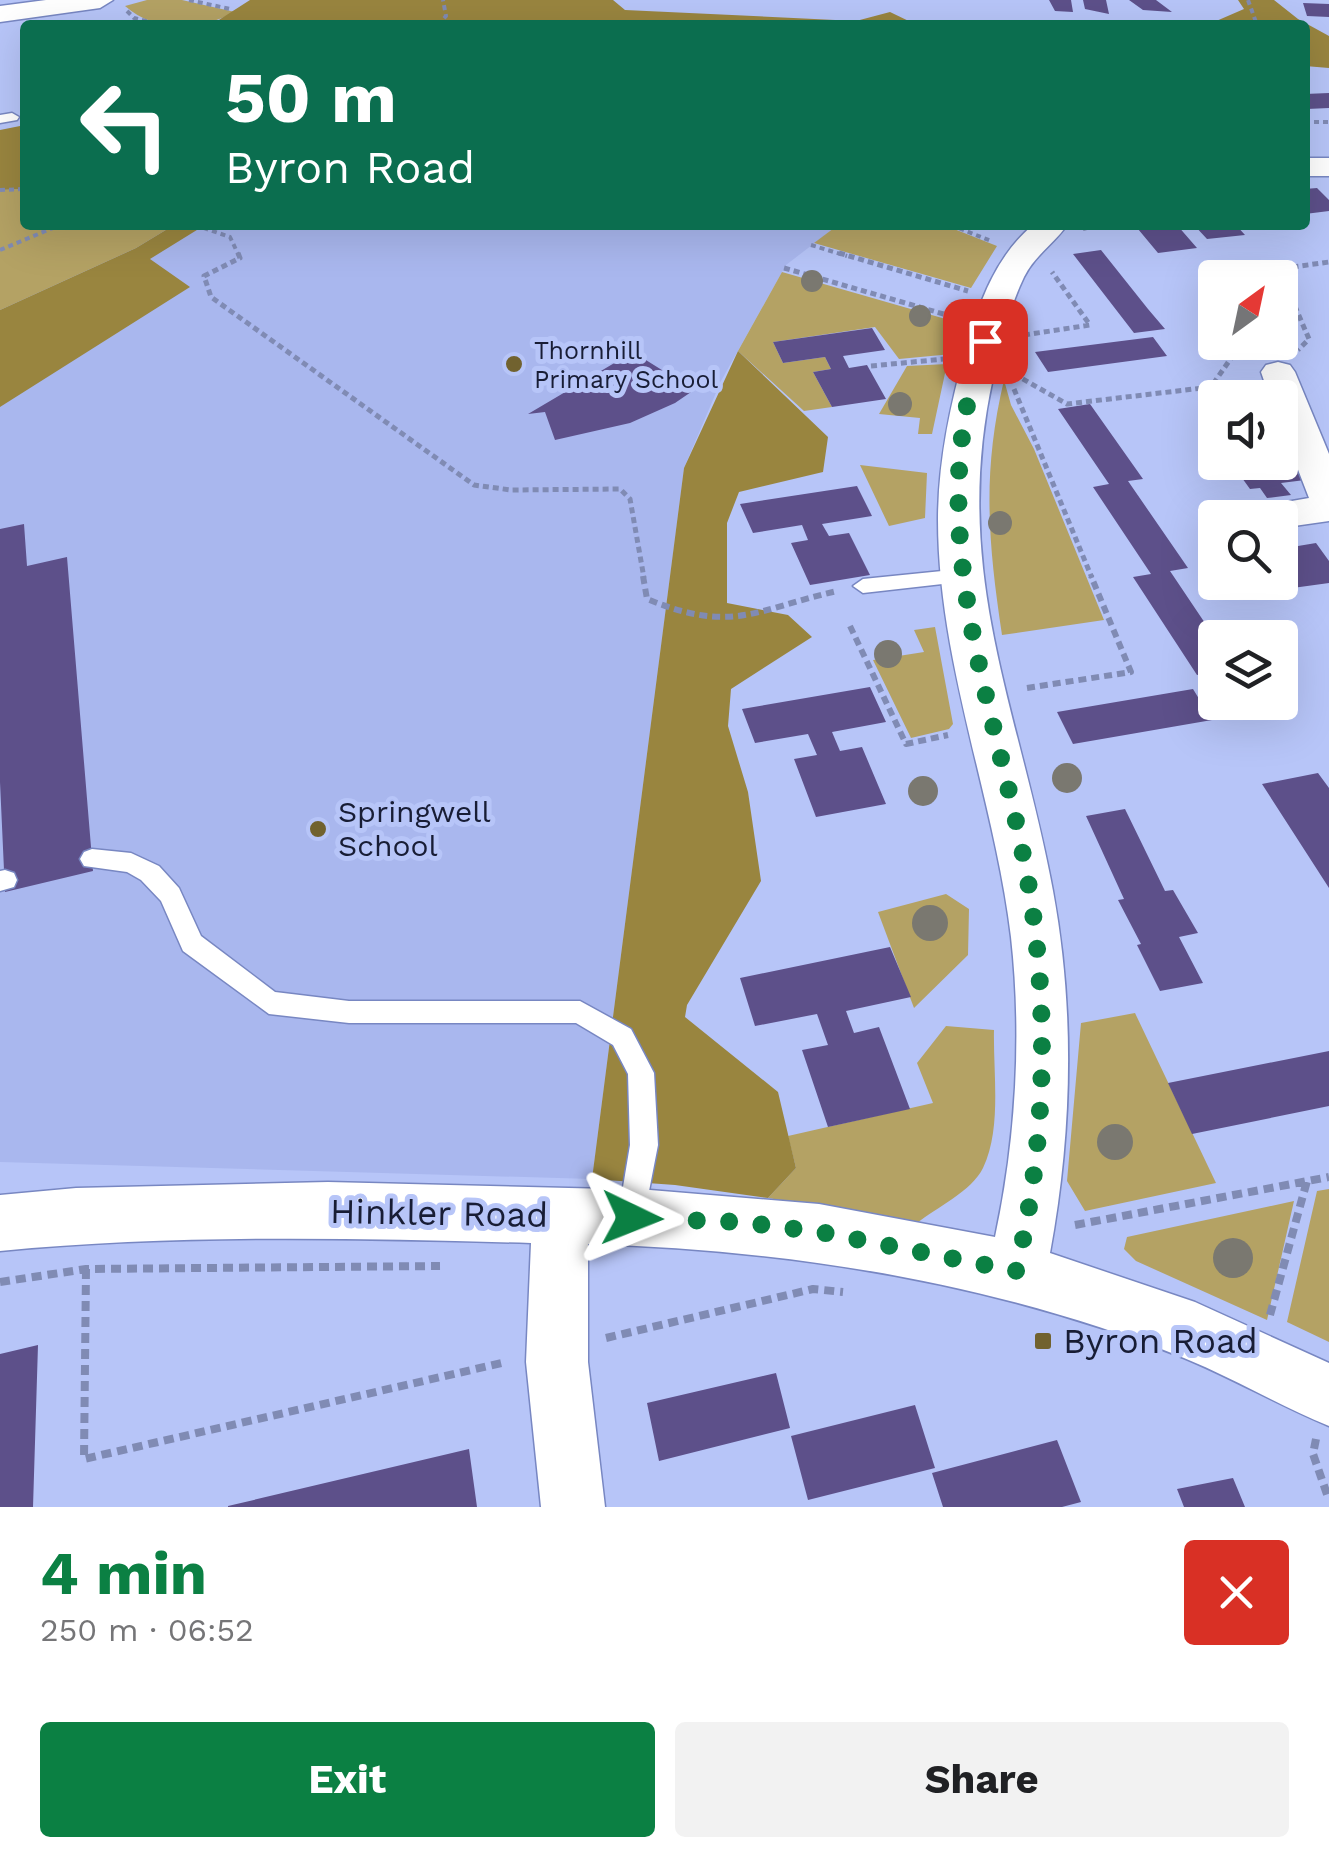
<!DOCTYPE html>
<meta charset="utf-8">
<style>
:root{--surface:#fff;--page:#f2f2f2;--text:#202124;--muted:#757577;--accent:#0b8043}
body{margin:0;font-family:"Work Sans",sans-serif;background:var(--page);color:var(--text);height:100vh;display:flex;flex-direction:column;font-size:38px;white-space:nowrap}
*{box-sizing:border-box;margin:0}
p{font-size:32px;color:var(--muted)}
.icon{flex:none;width:55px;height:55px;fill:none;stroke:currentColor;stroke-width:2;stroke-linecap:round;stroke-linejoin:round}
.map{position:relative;height:1507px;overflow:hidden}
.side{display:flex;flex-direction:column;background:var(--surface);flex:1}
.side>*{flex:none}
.top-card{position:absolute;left:20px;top:20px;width:1290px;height:210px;border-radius:10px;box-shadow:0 10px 40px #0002;background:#0b6e4f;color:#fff;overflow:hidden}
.needle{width:65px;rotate:33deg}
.buttons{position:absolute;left:1198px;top:260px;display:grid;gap:20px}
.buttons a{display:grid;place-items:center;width:100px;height:100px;border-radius:10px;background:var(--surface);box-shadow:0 10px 40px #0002;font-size:50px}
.pin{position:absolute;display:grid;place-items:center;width:85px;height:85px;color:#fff;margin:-42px;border-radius:20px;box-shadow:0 5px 15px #0006}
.me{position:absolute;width:110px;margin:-55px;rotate:92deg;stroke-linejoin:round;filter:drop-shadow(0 0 8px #0008)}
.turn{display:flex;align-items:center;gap:35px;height:210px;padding:0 40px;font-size:45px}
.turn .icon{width:130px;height:130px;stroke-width:2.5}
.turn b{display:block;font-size:70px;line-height:85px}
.round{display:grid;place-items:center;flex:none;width:105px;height:105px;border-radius:10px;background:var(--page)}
.summary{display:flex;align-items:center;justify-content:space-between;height:170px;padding:0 40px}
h1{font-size:60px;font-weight:700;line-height:75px;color:var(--accent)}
.cta{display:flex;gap:20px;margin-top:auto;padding:20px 40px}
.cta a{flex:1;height:115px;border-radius:10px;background:var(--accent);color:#fff;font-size:40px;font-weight:700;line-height:115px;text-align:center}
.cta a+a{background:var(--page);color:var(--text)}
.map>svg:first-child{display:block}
.built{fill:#a9b7ee}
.green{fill:#b4a264}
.forest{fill:#99853f}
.building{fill:#5d508a}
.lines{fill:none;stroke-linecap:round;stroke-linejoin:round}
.service-casing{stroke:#7887c2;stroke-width:3}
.minor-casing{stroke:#7887c2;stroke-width:3}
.path-far3{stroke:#808bb4;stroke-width:4;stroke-dasharray:5 4;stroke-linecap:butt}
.path-far2{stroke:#808bb4;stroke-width:5;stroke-dasharray:6 4;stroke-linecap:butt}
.path-far1{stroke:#808bb4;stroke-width:6;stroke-dasharray:8 5;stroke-linecap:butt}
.path{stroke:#808bb4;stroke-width:8;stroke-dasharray:10 6;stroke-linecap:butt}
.service{fill:#fff;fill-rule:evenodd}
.minor{fill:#fff;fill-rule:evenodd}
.tree{fill:#7a7870}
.route{stroke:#0b8043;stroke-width:18;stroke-dasharray:0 32.4}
.poi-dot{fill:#71622f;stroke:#b7c5f8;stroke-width:4}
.labels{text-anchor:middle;stroke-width:10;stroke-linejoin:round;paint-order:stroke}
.far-poi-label{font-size:25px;fill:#181d35;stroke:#b7c5f8;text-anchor:start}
.poi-label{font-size:30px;fill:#181d35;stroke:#b7c5f8;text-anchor:start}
.near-street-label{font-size:35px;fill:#181d35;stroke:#b7c5f8}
.near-poi-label{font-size:35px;fill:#181d35;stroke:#b7c5f8;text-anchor:start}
</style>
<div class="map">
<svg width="1329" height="1507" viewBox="0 0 1329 1507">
<rect width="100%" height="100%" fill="#b7c5f8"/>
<!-- built -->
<path class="built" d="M 205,225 L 838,225 L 786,265 L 721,381 L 684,468 L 592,1179 L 0,1162 L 0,327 L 149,258 Z"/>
<!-- green -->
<path class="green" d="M 147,0 L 182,0 L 235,12 C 202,30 155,33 125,6 Z
M 25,189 L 25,225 L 174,225 L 136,248 L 0,310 L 0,190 Z
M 838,225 L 944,225 L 997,246 L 971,288 L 814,243 Z
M 782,272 L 963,324 L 952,354 L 899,359 L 875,327 L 773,342 L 783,363 L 825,357 L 831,369 L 813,372 L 832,407 L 804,411 L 738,351 Z
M 947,364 L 932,434 L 918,434 L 920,418 L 879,414 L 907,366 Z
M 1004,380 L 1011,405 L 1034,449 L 1104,620 L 1002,635 C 988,541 982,473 1004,380 Z
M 860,465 L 927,473 L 925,518 L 889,526 Z
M 935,627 L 953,724 L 949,729 L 911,738 L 873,660 L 924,652 L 914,630 Z
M 946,894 L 969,909 L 968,955 L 914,1008 L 878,912 Z
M 1135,1013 L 1216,1183 L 1085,1211 L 1067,1181 L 1081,1023 Z
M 946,1026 L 994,1030 C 993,1072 1002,1129 983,1168 C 972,1191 936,1208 917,1223 L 768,1198 L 796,1168 L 788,1136 L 933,1103 L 917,1063 Z
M 1329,1189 L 1329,1342 L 1287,1322 L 1317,1191 Z
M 1294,1201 L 1267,1320 L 1136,1261 L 1124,1249 L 1127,1237 Z"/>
<!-- forest -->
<path class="forest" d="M 250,0 L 613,0 L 625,10 L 856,21 L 890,12 L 917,25 L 211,25 Z
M 1238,0 L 1274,0 L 1298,19 L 1329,36 L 1329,68 L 1305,66 L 1305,25 L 1207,25 L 1244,9 Z
M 25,125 L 25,189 L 0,190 L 0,130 Z
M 174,225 L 205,225 L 150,259 L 190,287 L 0,407 L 0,310 L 136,248 Z
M 738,351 L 828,437 L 823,472 L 739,492 L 727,523 L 727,603 L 788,615 L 812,637 L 731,689 L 728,726 L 748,792 L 761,881 L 687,1005 L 685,1017 L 778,1092 L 796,1168 L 768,1198 L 675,1185 L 592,1179 L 684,468 Z"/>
<!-- building -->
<path class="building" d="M 1049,0 L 1071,0 L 1073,12 L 1055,11 Z
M 1083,0 L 1106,0 L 1109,14 L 1085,9 Z
M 1129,0 L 1156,0 L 1172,12 L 1143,10 Z
M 1303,3 L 1329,4 L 1329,17 L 1307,16 Z
M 1329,93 L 1329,108 L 1307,109 L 1305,105 L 1305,94 Z
M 1317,188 L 1329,200 L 1329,211 L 1305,214 L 1305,189 Z
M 1177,225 L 1197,248 L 1158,253 L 1138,229 Z
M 1194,225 L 1236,225 L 1245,235 L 1207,239 Z
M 1101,250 L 1148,309 L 1165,329 L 1134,333 L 1073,254 Z
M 1280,305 L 1287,305 L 1297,331 L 1280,331 Z
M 872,328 L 885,350 L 843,356 L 849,368 L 867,365 L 886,399 L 832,407 L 813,372 L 831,369 L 825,357 L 783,363 L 773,342 Z
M 1153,337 L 1167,356 L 1048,372 L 1035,352 Z
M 633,352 L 694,390 L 675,403 L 630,423 L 555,440 L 545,412 L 528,414 Z
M 1257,384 L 1267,398 L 1215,398 L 1215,405 L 1204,390 Z
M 1090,404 L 1143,479 L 1128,481 L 1188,568 L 1170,571 L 1215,638 L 1215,672 L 1197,675 L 1133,577 L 1151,574 L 1093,487 L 1109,484 L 1058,409 Z
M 1251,462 L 1293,464 L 1305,480 L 1281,483 L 1291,495 L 1267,498 L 1260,488 L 1250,489 L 1237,471 L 1255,469 Z
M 857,486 L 872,516 L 822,524 L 829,536 L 849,533 L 870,575 L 810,585 L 791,543 L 808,540 L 802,525 L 753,533 L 740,504 Z
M 24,524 L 27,566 L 67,557 L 93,871 L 5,892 L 0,782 L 0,529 Z
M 1316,543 L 1329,561 L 1329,583 L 1278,590 L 1273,582 L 1280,582 L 1280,549 Z
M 870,687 L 886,722 L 832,732 L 840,751 L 862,747 L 886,804 L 816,817 L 794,759 L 817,755 L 808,734 L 755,743 L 742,709 Z
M 1193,689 L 1212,720 L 1073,744 L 1057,712 Z
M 1318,773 L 1329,788 L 1329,888 L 1262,784 Z
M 1125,809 L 1165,891 L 1173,890 L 1198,933 L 1179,937 L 1203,983 L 1160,991 L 1137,945 L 1141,944 L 1118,900 L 1124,899 L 1086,816 Z
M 890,947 L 911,997 L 846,1011 L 854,1033 L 879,1027 L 910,1109 L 828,1127 L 802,1050 L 828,1045 L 817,1014 L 755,1026 L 740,978 Z
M 1329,1051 L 1329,1106 L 1192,1134 L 1168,1083 Z
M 38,1345 L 33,1507 L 0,1507 L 0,1354 Z
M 776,1373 L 790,1428 L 659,1461 L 647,1403 Z
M 915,1405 L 935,1468 L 808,1500 L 791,1436 Z
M 1057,1440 L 1081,1502 L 1062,1507 L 943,1507 L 932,1473 Z
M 469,1449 L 477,1507 L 228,1507 L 228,1506 Z
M 1233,1478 L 1245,1507 L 1184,1507 L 1177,1489 Z"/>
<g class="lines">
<!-- service casing -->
<g class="service-casing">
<path id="service" d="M 12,113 L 19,117 L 17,120 L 0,123 L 0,115 Z
M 962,569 L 972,576 L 969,581 L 863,593 L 853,586 L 863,579 Z
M 92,849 L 131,853 L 159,866 L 179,888 L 201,936 L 275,992 L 349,1001 L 580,1001 L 631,1029 L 654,1073 L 658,1145 L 642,1227 L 632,1231 L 622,1227 L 618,1217 L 630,1145 L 628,1074 L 613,1045 L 576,1023 L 349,1023 L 269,1014 L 183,951 L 161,901 L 141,880 L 127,872 L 84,866 L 80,859 L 84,852 Z
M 5,870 L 14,873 L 17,880 L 14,887 L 0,891 L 0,871 Z"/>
</g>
<!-- minor casing -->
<g class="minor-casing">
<path id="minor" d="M 46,0 L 113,0 L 100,8 L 0,22 L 0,6 Z
M 1305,158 L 1329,158 L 1329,176 L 1305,176 Z
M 1033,225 L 1067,225 C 1054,244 1035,255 1024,277 C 1009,308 1001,344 993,378 C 950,573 1019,707 1053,891 C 1075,1010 1072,1134 1050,1253 L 1195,1302 L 1329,1363 L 1329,1426 C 1280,1406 1233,1378 1184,1358 C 994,1282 792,1250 588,1244 L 588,1362 L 605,1507 L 541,1507 L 526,1362 L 531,1243 C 354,1238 176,1234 0,1251 L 0,1195 L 76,1188 L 328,1182 L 650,1190 L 819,1204 L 995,1237 C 1016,1140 1022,1035 1011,937 C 994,797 938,662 938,520 C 938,462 950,405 966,349 C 979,303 995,257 1033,225 Z
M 1278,362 L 1290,365 L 1295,372 L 1329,454 L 1329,521 L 1280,528 L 1280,518 L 1240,518 L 1245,509 L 1309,498 L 1280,423 L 1280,398 L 1270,398 L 1261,372 L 1266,365 Z"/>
</g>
<!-- path-far3 -->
<path class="path-far3" d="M 189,0 L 230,9
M 1248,0 L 1257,25
M 127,11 L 134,18 L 162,25
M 438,25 L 446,16 L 443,0
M 1305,122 L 1329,122
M 0,190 L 25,189
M 195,225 L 230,237 L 239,256
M 951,225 L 991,241
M 1083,229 L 1100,225
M 811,245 L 847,256
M 0,250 L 60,225"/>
<!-- path-far2 -->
<path class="path-far2" d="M 238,253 L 240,258 L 204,276 L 211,297 L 474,485 L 511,490 L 620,489 L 630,499 L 644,578
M 839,253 L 968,291
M 784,268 L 954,317
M 1279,269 L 1309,339 L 1298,350
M 1243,274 L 1329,262
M 1024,335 L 1090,325 L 1052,272
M 871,366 L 944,359
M 1014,374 L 1067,404 L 1211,387 L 1236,351 L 1254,351
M 1014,389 L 1092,578"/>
<!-- path-far1 -->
<path class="path-far1" d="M 643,576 L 647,599 C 733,634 754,610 837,591
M 850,626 L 906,744 L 948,735
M 1027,688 L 1131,672 L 1091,576"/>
<!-- path -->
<path class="path" d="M 1075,1225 L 1329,1177
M 86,1269 L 84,1459 L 506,1362
M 0,1282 L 86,1269 L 440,1266
M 1270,1315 L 1307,1181
M 606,1338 L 813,1289 L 843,1292
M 1316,1439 L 1313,1454 L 1329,1500"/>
<!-- service -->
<use href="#service" class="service"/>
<!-- minor -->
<use href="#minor" class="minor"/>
</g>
<!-- trees -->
<g class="tree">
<circle cx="812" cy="281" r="11"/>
<circle cx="920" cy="316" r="11"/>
<circle cx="900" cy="404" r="12"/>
<circle cx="1000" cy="523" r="12"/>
<circle cx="888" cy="654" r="14"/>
<circle cx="1067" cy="778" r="15"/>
<circle cx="923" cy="791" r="15"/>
<circle cx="930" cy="923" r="18"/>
<circle cx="1115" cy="1142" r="18"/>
<circle cx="1233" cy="1258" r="20"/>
</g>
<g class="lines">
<!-- route -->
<path class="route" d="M 632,1218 L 741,1222 L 820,1232 L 1016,1271 C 1047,1143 1050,1000 1026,870 C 999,726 944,586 962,437 C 965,404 976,372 985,341"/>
</g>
<!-- markers -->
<g class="poi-dot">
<circle cx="514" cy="364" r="10"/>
<circle cx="318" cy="829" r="10"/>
<rect x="1033" y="1331" width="20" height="20" rx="5"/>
</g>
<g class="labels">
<!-- far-poi labels -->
<g class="far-poi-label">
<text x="534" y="359">Thornhill<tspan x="534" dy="29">Primary School</tspan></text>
</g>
<!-- poi labels -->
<g class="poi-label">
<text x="338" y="822">Springwell<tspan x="338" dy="34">School</tspan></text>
</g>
<!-- near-street labels -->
<g class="near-street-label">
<text transform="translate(439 1213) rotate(1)" y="12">Hinkler Road</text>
</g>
<!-- near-poi labels -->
<g class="near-poi-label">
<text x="1063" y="1353">Byron Road</text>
</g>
</g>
</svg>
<div class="buttons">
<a><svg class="needle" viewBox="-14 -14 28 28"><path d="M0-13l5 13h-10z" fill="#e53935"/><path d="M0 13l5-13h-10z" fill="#757577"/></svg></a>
<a><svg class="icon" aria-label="sound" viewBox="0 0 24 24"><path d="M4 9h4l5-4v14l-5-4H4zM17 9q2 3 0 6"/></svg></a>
<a><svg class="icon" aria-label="search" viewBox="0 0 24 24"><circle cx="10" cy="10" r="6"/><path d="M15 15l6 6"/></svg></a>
<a><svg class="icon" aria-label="layers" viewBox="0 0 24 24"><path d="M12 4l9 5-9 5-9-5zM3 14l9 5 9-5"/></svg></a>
</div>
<div class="pin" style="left:985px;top:341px;background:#d93025"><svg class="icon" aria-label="arrive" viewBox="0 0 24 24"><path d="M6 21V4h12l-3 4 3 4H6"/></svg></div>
<svg class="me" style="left:632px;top:1218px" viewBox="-20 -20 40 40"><path d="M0-17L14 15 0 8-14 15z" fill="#0b8043" stroke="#fff" stroke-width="4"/></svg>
<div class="top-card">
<div class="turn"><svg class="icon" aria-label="left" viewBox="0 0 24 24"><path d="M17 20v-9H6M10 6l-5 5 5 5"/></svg><div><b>50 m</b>Byron Road</div></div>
</div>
</div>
<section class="side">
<div class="summary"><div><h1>4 min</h1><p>250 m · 06:52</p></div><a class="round" style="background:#d93025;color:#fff"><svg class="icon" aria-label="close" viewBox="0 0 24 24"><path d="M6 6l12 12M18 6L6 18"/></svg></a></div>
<div class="cta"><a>Exit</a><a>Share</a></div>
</section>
